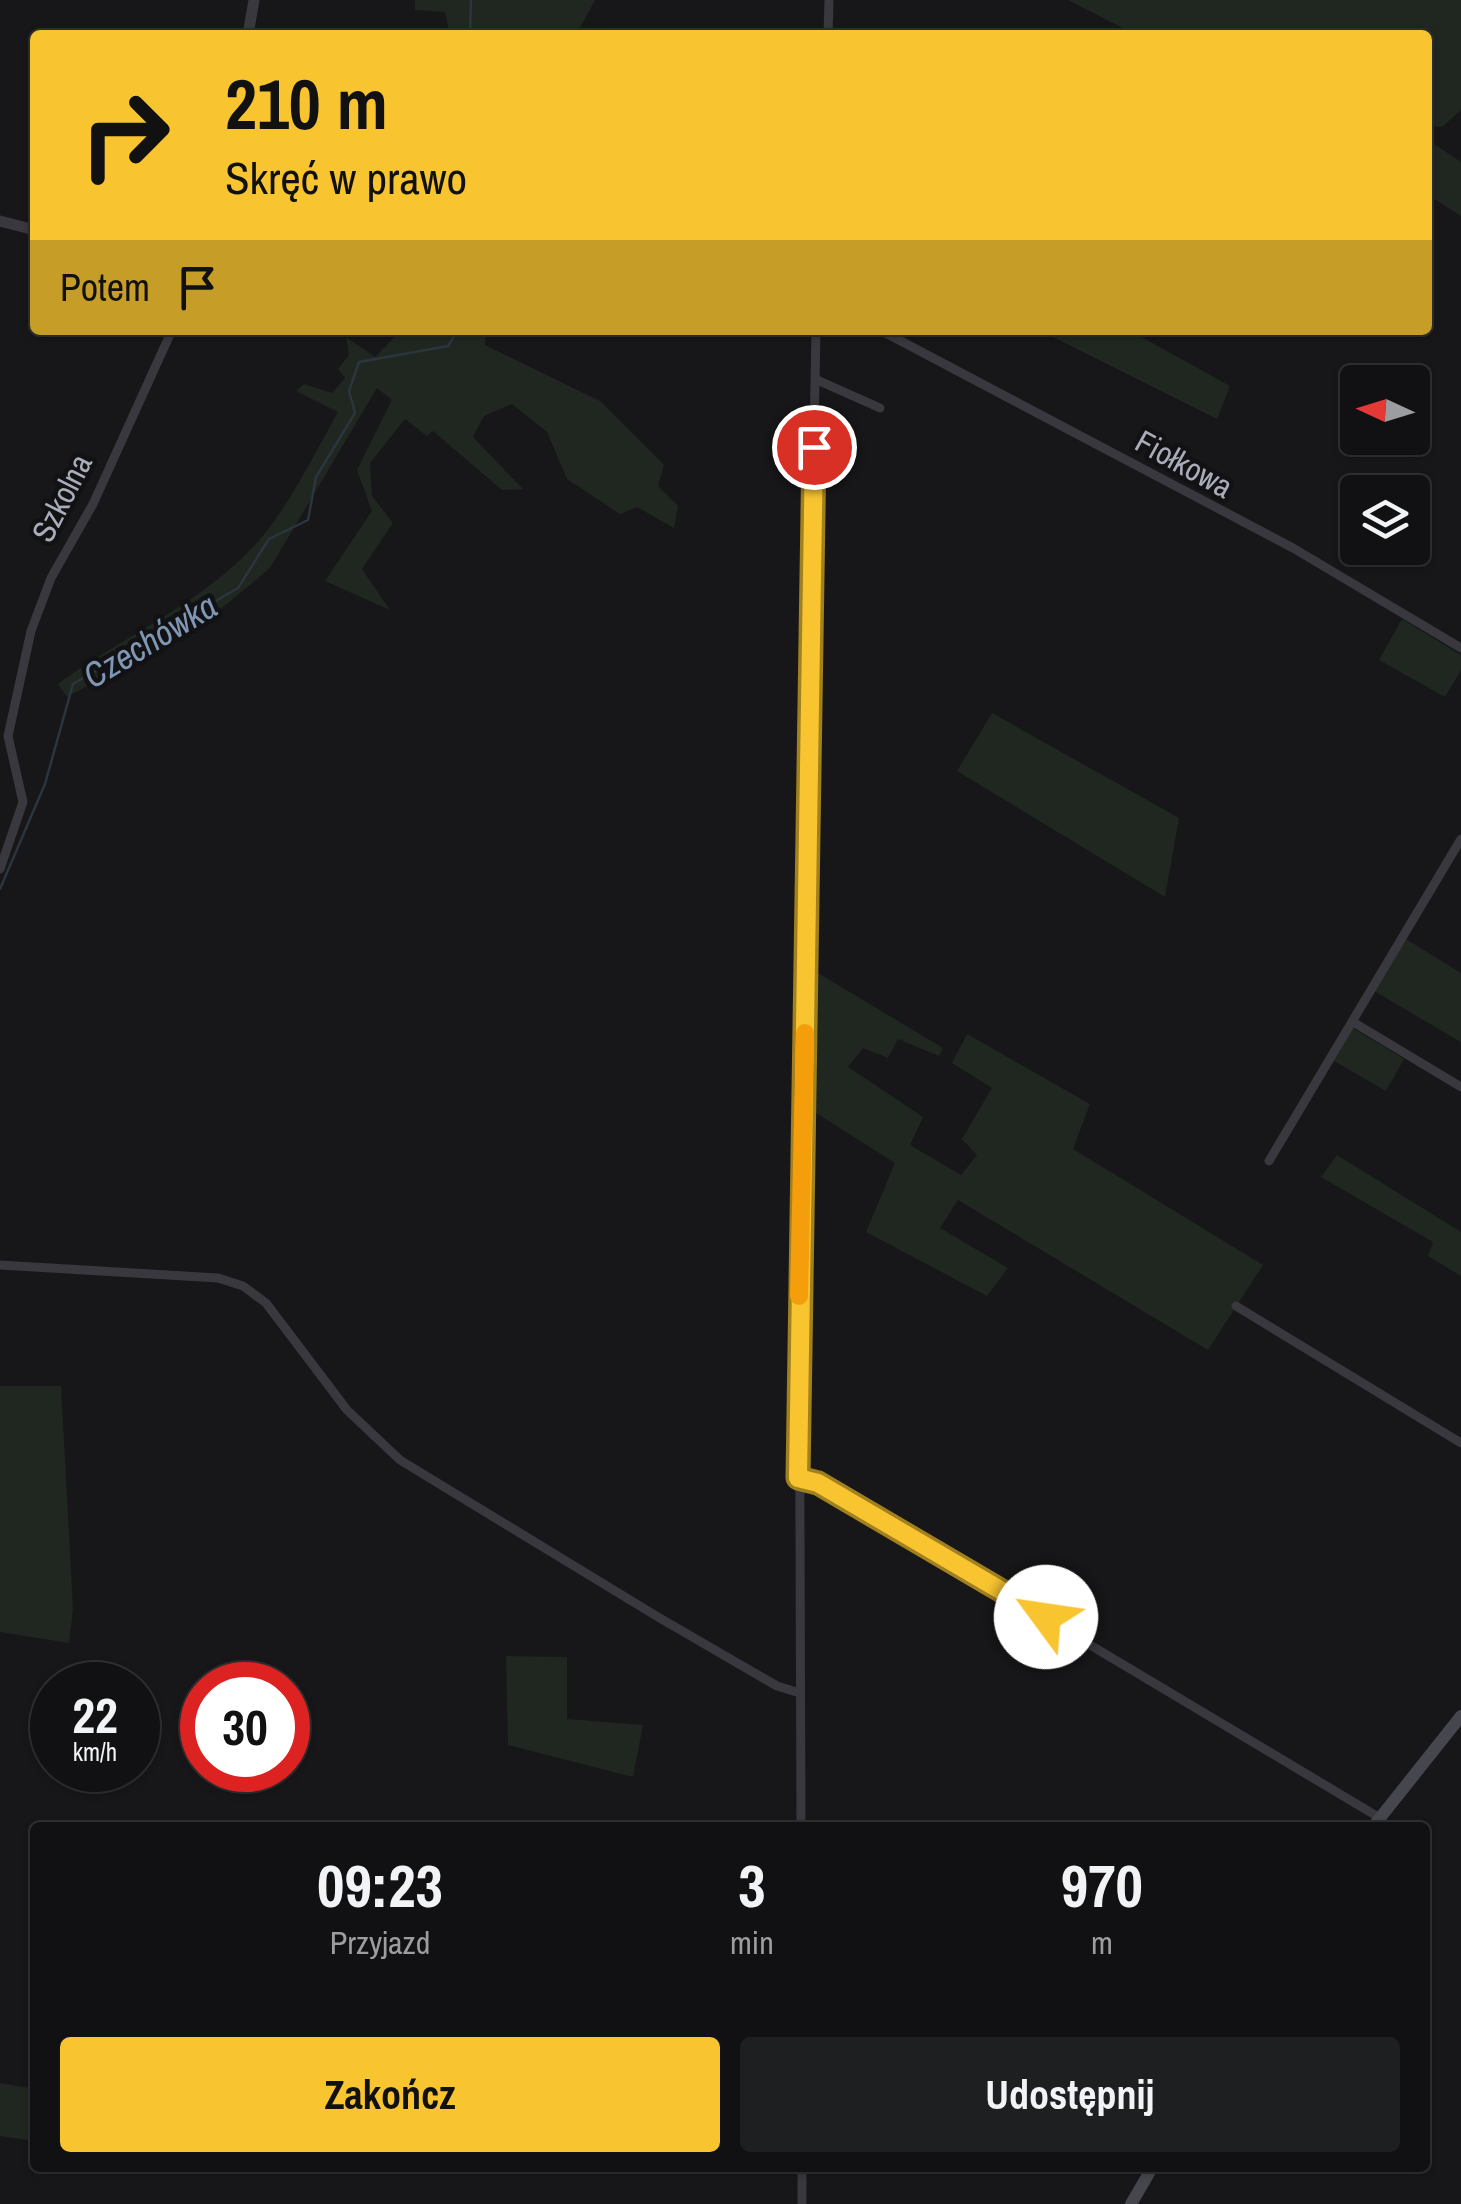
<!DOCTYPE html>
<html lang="pl">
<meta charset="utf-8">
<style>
:root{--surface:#111113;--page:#1e1f21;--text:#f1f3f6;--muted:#9c9da0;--line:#303133;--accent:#f8c530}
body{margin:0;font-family:"Archivo Narrow",sans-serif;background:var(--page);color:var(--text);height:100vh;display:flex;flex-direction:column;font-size:38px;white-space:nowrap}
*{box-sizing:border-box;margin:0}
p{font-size:32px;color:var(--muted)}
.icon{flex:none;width:55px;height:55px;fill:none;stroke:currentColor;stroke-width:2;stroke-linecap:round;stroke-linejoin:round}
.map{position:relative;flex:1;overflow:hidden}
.drawer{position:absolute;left:30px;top:1822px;width:1400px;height:350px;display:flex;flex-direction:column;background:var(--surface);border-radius:10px;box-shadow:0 2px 8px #0004,0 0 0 2px var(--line)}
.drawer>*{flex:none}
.top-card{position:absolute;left:30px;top:30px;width:1402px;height:305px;border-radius:10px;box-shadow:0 2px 8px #0004,0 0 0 2px var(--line);background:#f8c530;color:#111;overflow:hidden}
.needle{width:65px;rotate:274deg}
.buttons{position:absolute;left:1340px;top:365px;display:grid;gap:20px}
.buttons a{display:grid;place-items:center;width:90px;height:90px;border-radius:10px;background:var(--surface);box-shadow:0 2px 8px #0004,0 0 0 2px var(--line);font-size:50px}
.speed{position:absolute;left:30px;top:1662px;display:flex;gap:20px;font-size:50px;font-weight:700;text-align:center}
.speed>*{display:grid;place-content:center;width:130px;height:130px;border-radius:50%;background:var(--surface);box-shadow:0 2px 8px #0004,0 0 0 2px var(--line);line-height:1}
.speed small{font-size:25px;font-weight:400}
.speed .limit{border:15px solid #d22;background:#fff;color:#111}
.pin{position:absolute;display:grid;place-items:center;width:85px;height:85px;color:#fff;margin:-42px;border:5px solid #fff;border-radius:50%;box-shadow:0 2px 10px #0007}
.me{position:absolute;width:110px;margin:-55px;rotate:301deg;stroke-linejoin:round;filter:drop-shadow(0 0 8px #0008)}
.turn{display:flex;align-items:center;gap:35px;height:210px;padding:0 30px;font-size:45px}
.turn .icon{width:130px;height:130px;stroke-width:2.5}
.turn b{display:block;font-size:70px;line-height:85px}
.then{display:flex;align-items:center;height:95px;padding:0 30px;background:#0003;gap:20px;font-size:38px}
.eta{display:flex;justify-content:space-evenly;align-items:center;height:170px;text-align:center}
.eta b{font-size:60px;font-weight:700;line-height:70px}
.button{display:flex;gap:20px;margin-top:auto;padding:20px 30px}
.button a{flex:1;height:115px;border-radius:10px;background:var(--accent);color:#111;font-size:40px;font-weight:700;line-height:115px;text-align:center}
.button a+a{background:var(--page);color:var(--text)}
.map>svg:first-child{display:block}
.green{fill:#1f2720}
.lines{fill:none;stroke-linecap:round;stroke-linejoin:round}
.stream{stroke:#2c353e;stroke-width:2.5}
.minor{stroke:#38383e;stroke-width:9}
.tertiary{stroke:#38383e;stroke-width:11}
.secondary{stroke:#46474e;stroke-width:12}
.route-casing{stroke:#a1801f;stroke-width:25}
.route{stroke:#f8c530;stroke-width:18}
.slow{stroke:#f59e0b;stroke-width:18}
.labels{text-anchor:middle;stroke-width:9;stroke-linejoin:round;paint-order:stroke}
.street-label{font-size:32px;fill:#a9acb9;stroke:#121214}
.water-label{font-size:35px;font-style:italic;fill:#7f97b5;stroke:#121214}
</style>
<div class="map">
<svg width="1461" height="2204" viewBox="0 0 1461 2204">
<rect width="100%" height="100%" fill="#171719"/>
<!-- green -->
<path class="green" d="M 415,0 L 595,0 L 576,35 L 450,35 L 445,12 L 415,10 Z
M 1068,0 L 1461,0 L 1461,110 L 1442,127 L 1428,126 L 1428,35 L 1136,35 Z
M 1428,140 L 1461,162 L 1461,216 L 1428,195 Z
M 401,330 L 486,330 L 485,345 L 600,401 L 664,465 L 658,486 L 678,506 L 674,528 L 637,507 L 620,514 L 567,479 L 547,432 L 512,404 L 484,416 L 473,437 L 523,489 L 502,490 L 433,431 L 427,436 L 405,419 L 370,463 L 372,496 L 393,523 L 362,569 L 390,610 L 325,581 L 372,511 L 357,470 L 392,400 L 377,388 L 270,568 L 209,619 L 67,697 L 58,684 C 128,632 219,597 272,524 C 297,490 317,449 338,412 L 296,391 L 304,384 L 332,393 L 345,378 L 338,369 L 349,355 L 346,337 L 375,357 Z
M 1039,330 L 1129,330 L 1230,386 L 1217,419 Z
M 1402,619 L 1461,655 L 1461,670 L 1445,697 L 1379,660 Z
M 992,713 L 1179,818 L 1165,897 L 957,771 Z
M 1406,939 L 1461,973 L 1461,1042 L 1374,991 Z
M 813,970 L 943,1048 L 939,1056 L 898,1039 L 888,1058 L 863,1048 L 848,1067 L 923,1117 L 910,1145 L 961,1175 L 977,1155 L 962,1139 L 992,1088 L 952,1063 L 967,1034 L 1090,1104 L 1073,1149 L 1263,1265 L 1208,1350 L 958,1200 L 940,1228 L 1008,1268 L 987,1296 L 866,1232 L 895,1163 L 805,1106 Z
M 1353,1028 L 1404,1059 L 1386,1091 L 1334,1061 Z
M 1337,1155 L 1461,1232 L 1461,1276 L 1428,1256 L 1433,1242 L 1321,1177 Z
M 0,1386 L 61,1386 L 73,1609 L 69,1643 L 0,1632 Z
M 506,1656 L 567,1657 L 567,1719 L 643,1725 L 633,1777 L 508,1745 Z
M 0,2083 L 35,2089 L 35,2141 L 0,2136 Z"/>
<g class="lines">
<!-- stream -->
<path class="stream" d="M 470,35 L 471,0
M 0,889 L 45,784 L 73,684 L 238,588 L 269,539 L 308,520 L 316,477 L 355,413 L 349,391 L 359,362 L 448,346 L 458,330"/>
<!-- minor -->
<path class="minor" d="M 828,35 L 829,0
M 880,330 L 1293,548 L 1461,648
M 815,379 L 880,408
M 0,869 L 23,802 L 8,736 L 31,631 L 51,578 L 93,504 L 172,330
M 1353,1022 L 1461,1087
M 1269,1161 L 1461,839
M 0,1265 L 218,1278 L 243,1286 L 266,1303 L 347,1410 L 400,1460 L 658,1617 L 777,1686 L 800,1693
M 1236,1306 L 1461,1443
M 798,1478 L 819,1483 L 1380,1818
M 801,1828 L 799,1231 L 816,330
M 802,2168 L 802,2204"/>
<!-- tertiary -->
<path class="tertiary" d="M 248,35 L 254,0
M 0,221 L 35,230"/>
<!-- secondary -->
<path class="secondary" d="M 1372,1828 L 1461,1716
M 1131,2204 L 1152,2168"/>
</g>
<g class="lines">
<!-- route casing -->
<g class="route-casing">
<path id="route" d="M 814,447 L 798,1478 L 818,1483 L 1046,1617"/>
</g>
<!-- route -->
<use href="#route" class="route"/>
<!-- slow -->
<path class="slow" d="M 799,1296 L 805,1033"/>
</g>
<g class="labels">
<!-- street labels -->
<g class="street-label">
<text transform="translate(1184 464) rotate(29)" y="11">Fiołkowa</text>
<text transform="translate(62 498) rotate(-63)" y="11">Szkolna</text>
</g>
<!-- water labels -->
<g class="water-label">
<text transform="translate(150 641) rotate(-31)" y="12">Czechówka</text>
</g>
</g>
</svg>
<div class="buttons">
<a><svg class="needle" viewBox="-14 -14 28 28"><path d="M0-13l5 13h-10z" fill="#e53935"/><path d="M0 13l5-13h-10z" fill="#9c9da0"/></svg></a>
<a><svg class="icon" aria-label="layers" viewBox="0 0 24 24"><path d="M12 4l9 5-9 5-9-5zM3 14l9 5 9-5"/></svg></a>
</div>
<div class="speed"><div>22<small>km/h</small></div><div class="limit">30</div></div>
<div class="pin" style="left:814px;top:447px;background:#d93025"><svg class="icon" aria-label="arrive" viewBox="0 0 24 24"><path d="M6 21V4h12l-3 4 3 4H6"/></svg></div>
<svg class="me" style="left:1046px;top:1617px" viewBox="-20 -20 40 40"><circle r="19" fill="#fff"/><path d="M0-13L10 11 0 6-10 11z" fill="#f8c530"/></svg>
<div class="top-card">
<div class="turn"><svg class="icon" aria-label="right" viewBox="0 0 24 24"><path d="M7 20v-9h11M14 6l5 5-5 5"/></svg><div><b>210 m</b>Skręć w prawo</div></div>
<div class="then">Potem<svg class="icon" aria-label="arrive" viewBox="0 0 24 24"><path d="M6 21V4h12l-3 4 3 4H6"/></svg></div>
</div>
<section class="drawer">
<div class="eta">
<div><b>09:23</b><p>Przyjazd</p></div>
<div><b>3</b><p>min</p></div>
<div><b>970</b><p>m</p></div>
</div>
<div class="button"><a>Zakończ</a><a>Udostępnij</a></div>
</section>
</div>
